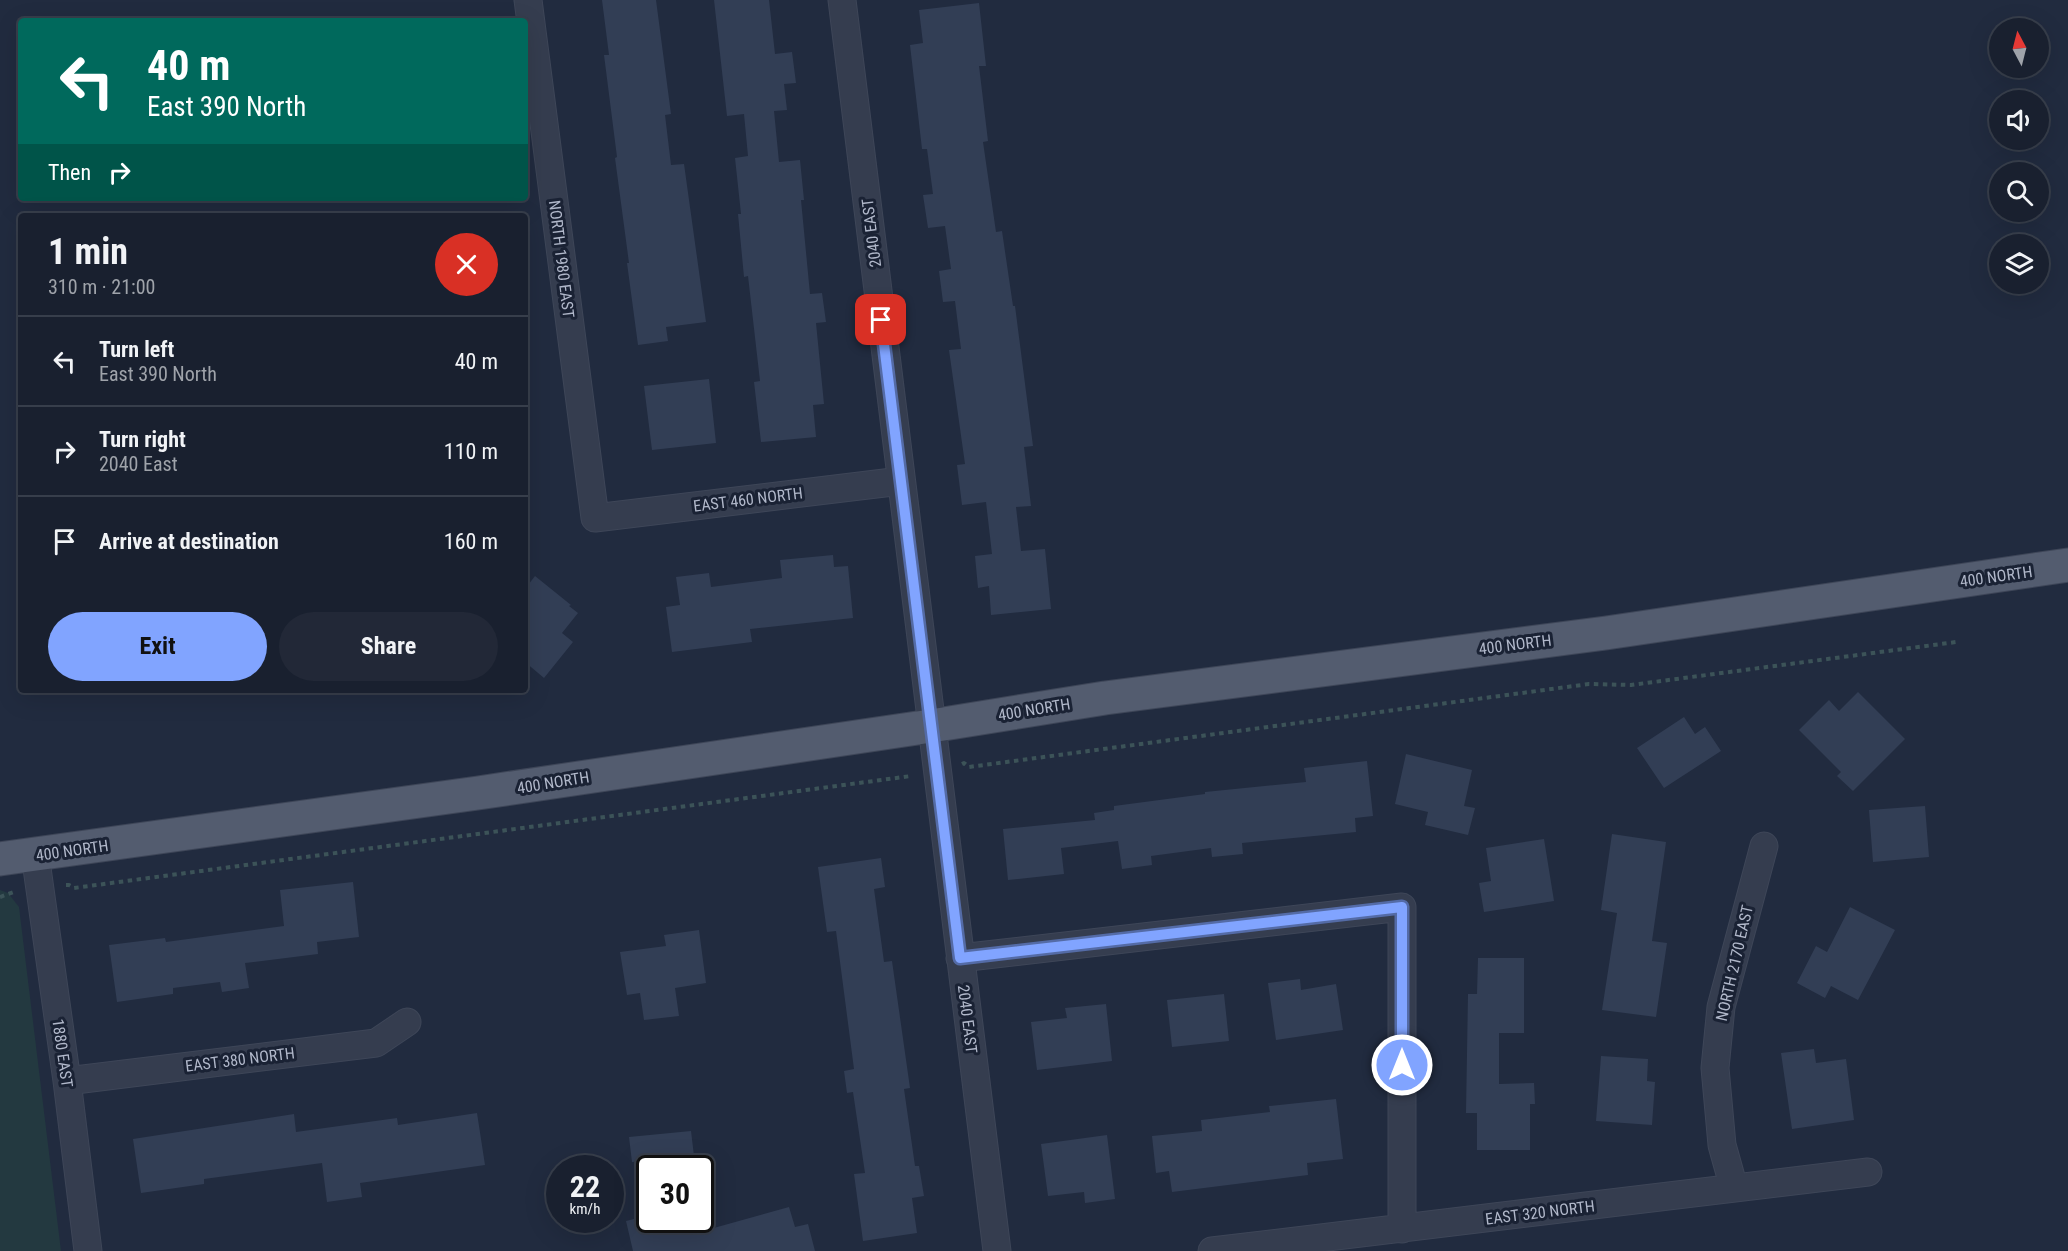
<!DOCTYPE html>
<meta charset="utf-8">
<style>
:root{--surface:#19202f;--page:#222837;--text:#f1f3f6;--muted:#9fa3aa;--line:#373e4b;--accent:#81a4ff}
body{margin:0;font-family:"Roboto Condensed",sans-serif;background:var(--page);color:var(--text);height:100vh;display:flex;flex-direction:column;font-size:22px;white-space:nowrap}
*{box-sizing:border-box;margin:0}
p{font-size:20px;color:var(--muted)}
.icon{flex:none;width:33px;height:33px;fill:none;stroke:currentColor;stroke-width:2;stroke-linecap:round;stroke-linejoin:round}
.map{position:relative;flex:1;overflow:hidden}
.panel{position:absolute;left:18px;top:213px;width:510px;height:480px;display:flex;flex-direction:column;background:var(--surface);border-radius:6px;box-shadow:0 6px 24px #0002,0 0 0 2px var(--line)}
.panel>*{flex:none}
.banner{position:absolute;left:18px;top:18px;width:510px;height:183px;border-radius:6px;box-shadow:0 6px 24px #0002,0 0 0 2px var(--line);background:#00695c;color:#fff;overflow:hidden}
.needle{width:39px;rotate:353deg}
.controls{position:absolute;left:1989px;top:18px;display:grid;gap:12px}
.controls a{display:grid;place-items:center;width:60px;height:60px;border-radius:50%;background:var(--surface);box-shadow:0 6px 24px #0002,0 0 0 2px var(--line);font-size:30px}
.speed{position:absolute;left:546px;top:1155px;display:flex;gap:12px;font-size:30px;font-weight:700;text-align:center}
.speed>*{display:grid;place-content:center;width:78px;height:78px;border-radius:50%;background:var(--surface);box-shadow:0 6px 24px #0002,0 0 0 2px var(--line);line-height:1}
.speed small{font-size:15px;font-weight:400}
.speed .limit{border:3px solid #111;border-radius:9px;background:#fff;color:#111}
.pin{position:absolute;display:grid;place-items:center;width:51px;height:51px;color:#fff;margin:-26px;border-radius:12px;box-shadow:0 3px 9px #0006}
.me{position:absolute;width:66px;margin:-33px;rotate:0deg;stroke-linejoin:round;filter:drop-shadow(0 0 4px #0008)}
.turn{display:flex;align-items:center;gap:21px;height:126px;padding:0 30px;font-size:27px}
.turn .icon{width:78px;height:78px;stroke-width:2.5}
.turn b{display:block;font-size:42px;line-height:51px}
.then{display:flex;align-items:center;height:57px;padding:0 30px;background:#0003;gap:12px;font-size:22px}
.round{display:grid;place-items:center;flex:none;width:63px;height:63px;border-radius:32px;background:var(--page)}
.head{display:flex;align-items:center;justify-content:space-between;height:102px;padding:0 30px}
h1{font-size:36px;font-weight:700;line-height:45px}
.cta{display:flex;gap:12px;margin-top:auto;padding:12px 30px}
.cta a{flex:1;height:69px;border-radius:36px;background:var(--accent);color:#111;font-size:24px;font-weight:700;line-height:69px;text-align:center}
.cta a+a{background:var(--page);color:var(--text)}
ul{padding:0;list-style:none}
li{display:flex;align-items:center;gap:18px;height:90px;padding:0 30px;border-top:2px solid var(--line)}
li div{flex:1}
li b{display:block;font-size:22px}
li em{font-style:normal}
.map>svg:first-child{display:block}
.green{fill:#233940}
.building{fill:#323e55}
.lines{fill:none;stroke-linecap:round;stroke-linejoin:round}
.minor-casing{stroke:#3e4658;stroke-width:29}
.major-casing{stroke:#3e4658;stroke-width:35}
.path{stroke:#3c5358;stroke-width:4;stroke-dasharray:4.5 4.5;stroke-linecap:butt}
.minor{stroke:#353d4f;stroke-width:27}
.major{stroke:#535c6f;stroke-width:33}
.route-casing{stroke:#546ba6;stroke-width:15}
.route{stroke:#81a4ff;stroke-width:10}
.labels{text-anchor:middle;stroke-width:6;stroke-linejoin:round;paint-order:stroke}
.street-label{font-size:16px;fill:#b1b8ca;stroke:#1a2234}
</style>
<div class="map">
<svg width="2068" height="1251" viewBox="0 0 2068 1251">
<rect width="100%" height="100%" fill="#212b3f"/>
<!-- green -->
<path class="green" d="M 0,890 L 8,893 L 19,907 L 61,1251 L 0,1251 Z"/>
<!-- building -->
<path class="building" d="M 602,0 L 656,0 L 671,114 L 665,115 L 671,165 L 684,164 L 706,322 L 666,327 L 668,341 L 638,345 L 627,263 L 629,263 L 615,158 L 617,157 L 604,55 L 609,55 Z
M 714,0 L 769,0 L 775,54 L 792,52 L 796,83 L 784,84 L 787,110 L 774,111 L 779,162 L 800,160 L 804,200 L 801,200 L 810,294 L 822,293 L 826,322 L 816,323 L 824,404 L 813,405 L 816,437 L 761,442 L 754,382 L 760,381 L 748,276 L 744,277 L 738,214 L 741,214 L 735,158 L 748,156 L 744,114 L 727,116 Z
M 979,3 L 986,66 L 979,66 L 988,141 L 983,142 L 996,232 L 1002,231 L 1013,306 L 1015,306 L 1033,446 L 1024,447 L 1031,506 L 1016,507 L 1021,551 L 1045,549 L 1051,609 L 991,615 L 989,586 L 978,588 L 975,556 L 992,554 L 986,502 L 962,505 L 957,465 L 965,464 L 949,350 L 961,349 L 955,301 L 943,302 L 939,271 L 951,269 L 945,226 L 928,228 L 923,195 L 933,194 L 927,149 L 922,149 L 910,45 L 923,43 L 919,10 Z
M 709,379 L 716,443 L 652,450 L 644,386 Z
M 833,555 L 834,567 L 848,566 L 853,618 L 750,629 L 752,642 L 672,652 L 666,607 L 680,605 L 676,577 L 709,573 L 711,587 L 782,578 L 780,560 Z
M 535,576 L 571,605 L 569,606 L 578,613 L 562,633 L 573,642 L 544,678 L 525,662 L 525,589 Z
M 1858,692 L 1905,739 L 1853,791 L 1837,776 L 1841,772 L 1799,730 L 1829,700 L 1839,711 Z
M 1684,717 L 1695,734 L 1705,727 L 1721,751 L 1664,788 L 1637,748 Z
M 1406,754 L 1472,770 L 1464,806 L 1475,808 L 1468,835 L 1425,825 L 1428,812 L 1395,804 Z
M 1367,761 L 1373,816 L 1355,818 L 1356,832 L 1242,843 L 1243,854 L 1212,857 L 1211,848 L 1151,856 L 1152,865 L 1122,869 L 1118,841 L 1061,848 L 1064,874 L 1008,880 L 1003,829 L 1095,820 L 1094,813 L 1114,810 L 1114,806 L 1205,794 L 1205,792 L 1306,782 L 1304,768 Z
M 1925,806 L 1929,857 L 1873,862 L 1869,810 Z
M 1612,834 L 1666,842 L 1652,941 L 1667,943 L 1656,1017 L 1602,1010 L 1617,913 L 1601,910 Z
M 1544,839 L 1554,901 L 1484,912 L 1479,883 L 1491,881 L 1486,848 Z
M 881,858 L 885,887 L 874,889 L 884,962 L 892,961 L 910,1088 L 904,1089 L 915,1166 L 919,1166 L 924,1196 L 912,1198 L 917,1233 L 863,1241 L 854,1174 L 865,1173 L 853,1092 L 847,1093 L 844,1071 L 854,1069 L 836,931 L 827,932 L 818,867 Z
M 353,882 L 359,937 L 317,942 L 318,954 L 245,963 L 249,988 L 222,992 L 220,982 L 173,988 L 173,994 L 117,1002 L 109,945 L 165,938 L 166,942 L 284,926 L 280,890 Z
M 1850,907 L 1895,930 L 1858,1000 L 1831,986 L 1825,998 L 1797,983 L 1816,946 L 1827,952 Z
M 699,930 L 706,983 L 675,988 L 679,1016 L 644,1020 L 640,993 L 627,995 L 620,952 L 666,946 L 664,935 Z
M 1478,958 L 1524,958 L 1524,1033 L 1499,1033 L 1499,1084 L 1534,1083 L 1535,1104 L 1530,1104 L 1530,1150 L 1477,1150 L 1477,1113 L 1466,1113 L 1468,994 L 1477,994 Z
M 1300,979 L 1301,990 L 1336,984 L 1343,1030 L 1276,1040 L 1268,983 Z
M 1224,994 L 1229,1041 L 1172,1047 L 1167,1000 Z
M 1106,1004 L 1112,1061 L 1037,1070 L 1031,1022 L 1067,1018 L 1065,1008 Z
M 1814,1049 L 1816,1063 L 1846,1059 L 1854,1120 L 1792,1129 L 1781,1053 Z
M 1601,1056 L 1648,1059 L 1647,1081 L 1655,1082 L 1652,1125 L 1596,1121 Z
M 1336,1099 L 1343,1159 L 1307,1163 L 1308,1175 L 1172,1192 L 1169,1171 L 1156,1173 L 1152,1136 L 1202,1131 L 1201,1120 L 1270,1112 L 1269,1106 Z
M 477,1113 L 485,1165 L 360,1183 L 362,1197 L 327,1202 L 322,1163 L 204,1179 L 204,1184 L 141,1193 L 133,1139 L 294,1114 L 296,1132 L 397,1118 L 398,1125 Z
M 691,1131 L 694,1156 L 632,1162 L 629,1137 Z
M 1107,1135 L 1115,1199 L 1085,1203 L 1084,1192 L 1048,1196 L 1041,1144 Z
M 789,1207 L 795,1227 L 808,1224 L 815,1251 L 633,1251 L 626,1221 L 650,1215 L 650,1220 L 701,1220 L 703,1231 Z"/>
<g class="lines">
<!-- minor casing -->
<g class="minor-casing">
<path id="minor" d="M 528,0 L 595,518 L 901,481
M 842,0 L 997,1251
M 35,854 L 67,1081 L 88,1251
M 960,958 L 1402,907 L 1402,1229
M 67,1081 L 376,1043 L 407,1022
M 1734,1188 L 1722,1145 L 1715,1068 L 1721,1007 L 1764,846
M 1212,1251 L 1868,1172"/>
</g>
<!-- major casing -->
<g class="major-casing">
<path id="major" d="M 0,859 L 478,793 L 931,726 L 1105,698 L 1606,633 L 2068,565"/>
</g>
<!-- path -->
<path class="path" d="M 962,764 L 964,763 L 969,767 L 1589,684 L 1631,685 L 1956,642
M 66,885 L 69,885 L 74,888 L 911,776
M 0,897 L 14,892"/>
<!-- minor -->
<use href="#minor" class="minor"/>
<!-- major -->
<use href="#major" class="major"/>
</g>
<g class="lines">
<!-- route casing -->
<g class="route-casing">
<path id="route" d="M 881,320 L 960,958 L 1402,907 L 1402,1065"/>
</g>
<!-- route -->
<use href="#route" class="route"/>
</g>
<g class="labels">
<!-- street labels -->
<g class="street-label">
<text transform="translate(871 233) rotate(-97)" y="6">2040 EAST</text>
<text transform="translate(562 259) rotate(83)" y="6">NORTH 1980 EAST</text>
<text transform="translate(748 499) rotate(-7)" y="6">EAST 460 NORTH</text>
<text transform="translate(1996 576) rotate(-8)" y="6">400 NORTH</text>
<text transform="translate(1515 644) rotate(-7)" y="6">400 NORTH</text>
<text transform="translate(1034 709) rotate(-9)" y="6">400 NORTH</text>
<text transform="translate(553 782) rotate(-9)" y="6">400 NORTH</text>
<text transform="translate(72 850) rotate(-8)" y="6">400 NORTH</text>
<text transform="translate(1734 963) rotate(-77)" y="6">NORTH 2170 EAST</text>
<text transform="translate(968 1019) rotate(83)" y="6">2040 EAST</text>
<text transform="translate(63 1053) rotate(82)" y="6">1880 EAST</text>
<text transform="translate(240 1059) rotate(-7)" y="6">EAST 380 NORTH</text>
<text transform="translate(1540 1212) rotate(-7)" y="6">EAST 320 NORTH</text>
</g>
</g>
</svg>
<div class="controls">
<a><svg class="needle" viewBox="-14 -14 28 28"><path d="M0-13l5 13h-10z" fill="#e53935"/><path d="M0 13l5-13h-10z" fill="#9fa3aa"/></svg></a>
<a><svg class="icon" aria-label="sound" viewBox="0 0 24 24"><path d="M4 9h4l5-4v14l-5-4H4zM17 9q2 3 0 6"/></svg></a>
<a><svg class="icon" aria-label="search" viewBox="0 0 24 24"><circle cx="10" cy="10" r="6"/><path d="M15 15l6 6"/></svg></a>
<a><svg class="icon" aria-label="layers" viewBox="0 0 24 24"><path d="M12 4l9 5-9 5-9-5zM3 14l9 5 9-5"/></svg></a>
</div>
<div class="speed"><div>22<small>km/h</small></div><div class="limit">30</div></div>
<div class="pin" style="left:881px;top:320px;background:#d93025"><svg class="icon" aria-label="arrive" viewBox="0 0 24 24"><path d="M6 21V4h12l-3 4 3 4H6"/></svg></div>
<svg class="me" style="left:1402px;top:1065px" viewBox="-20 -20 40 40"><circle r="17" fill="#81a4ff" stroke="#fff" stroke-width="3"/><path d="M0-11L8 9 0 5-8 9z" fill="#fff"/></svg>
<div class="banner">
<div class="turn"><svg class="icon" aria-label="left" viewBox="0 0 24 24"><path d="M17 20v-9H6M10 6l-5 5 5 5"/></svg><div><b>40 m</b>East 390 North</div></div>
<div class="then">Then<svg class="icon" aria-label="right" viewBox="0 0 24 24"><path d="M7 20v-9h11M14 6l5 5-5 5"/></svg></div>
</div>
<section class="panel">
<div class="head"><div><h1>1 min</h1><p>310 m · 21:00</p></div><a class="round" style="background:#d93025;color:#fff"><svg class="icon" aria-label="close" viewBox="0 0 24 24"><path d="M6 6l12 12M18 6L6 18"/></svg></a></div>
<ul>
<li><svg class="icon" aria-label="left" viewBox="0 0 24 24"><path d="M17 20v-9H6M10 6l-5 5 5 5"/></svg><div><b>Turn left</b><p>East 390 North</p></div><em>40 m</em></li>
<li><svg class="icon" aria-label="right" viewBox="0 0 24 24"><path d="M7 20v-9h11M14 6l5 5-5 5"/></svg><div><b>Turn right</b><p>2040 East</p></div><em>110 m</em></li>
<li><svg class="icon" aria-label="arrive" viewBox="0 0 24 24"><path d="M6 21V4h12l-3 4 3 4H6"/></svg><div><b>Arrive at destination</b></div><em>160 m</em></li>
</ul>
<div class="cta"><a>Exit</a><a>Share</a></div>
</section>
</div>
